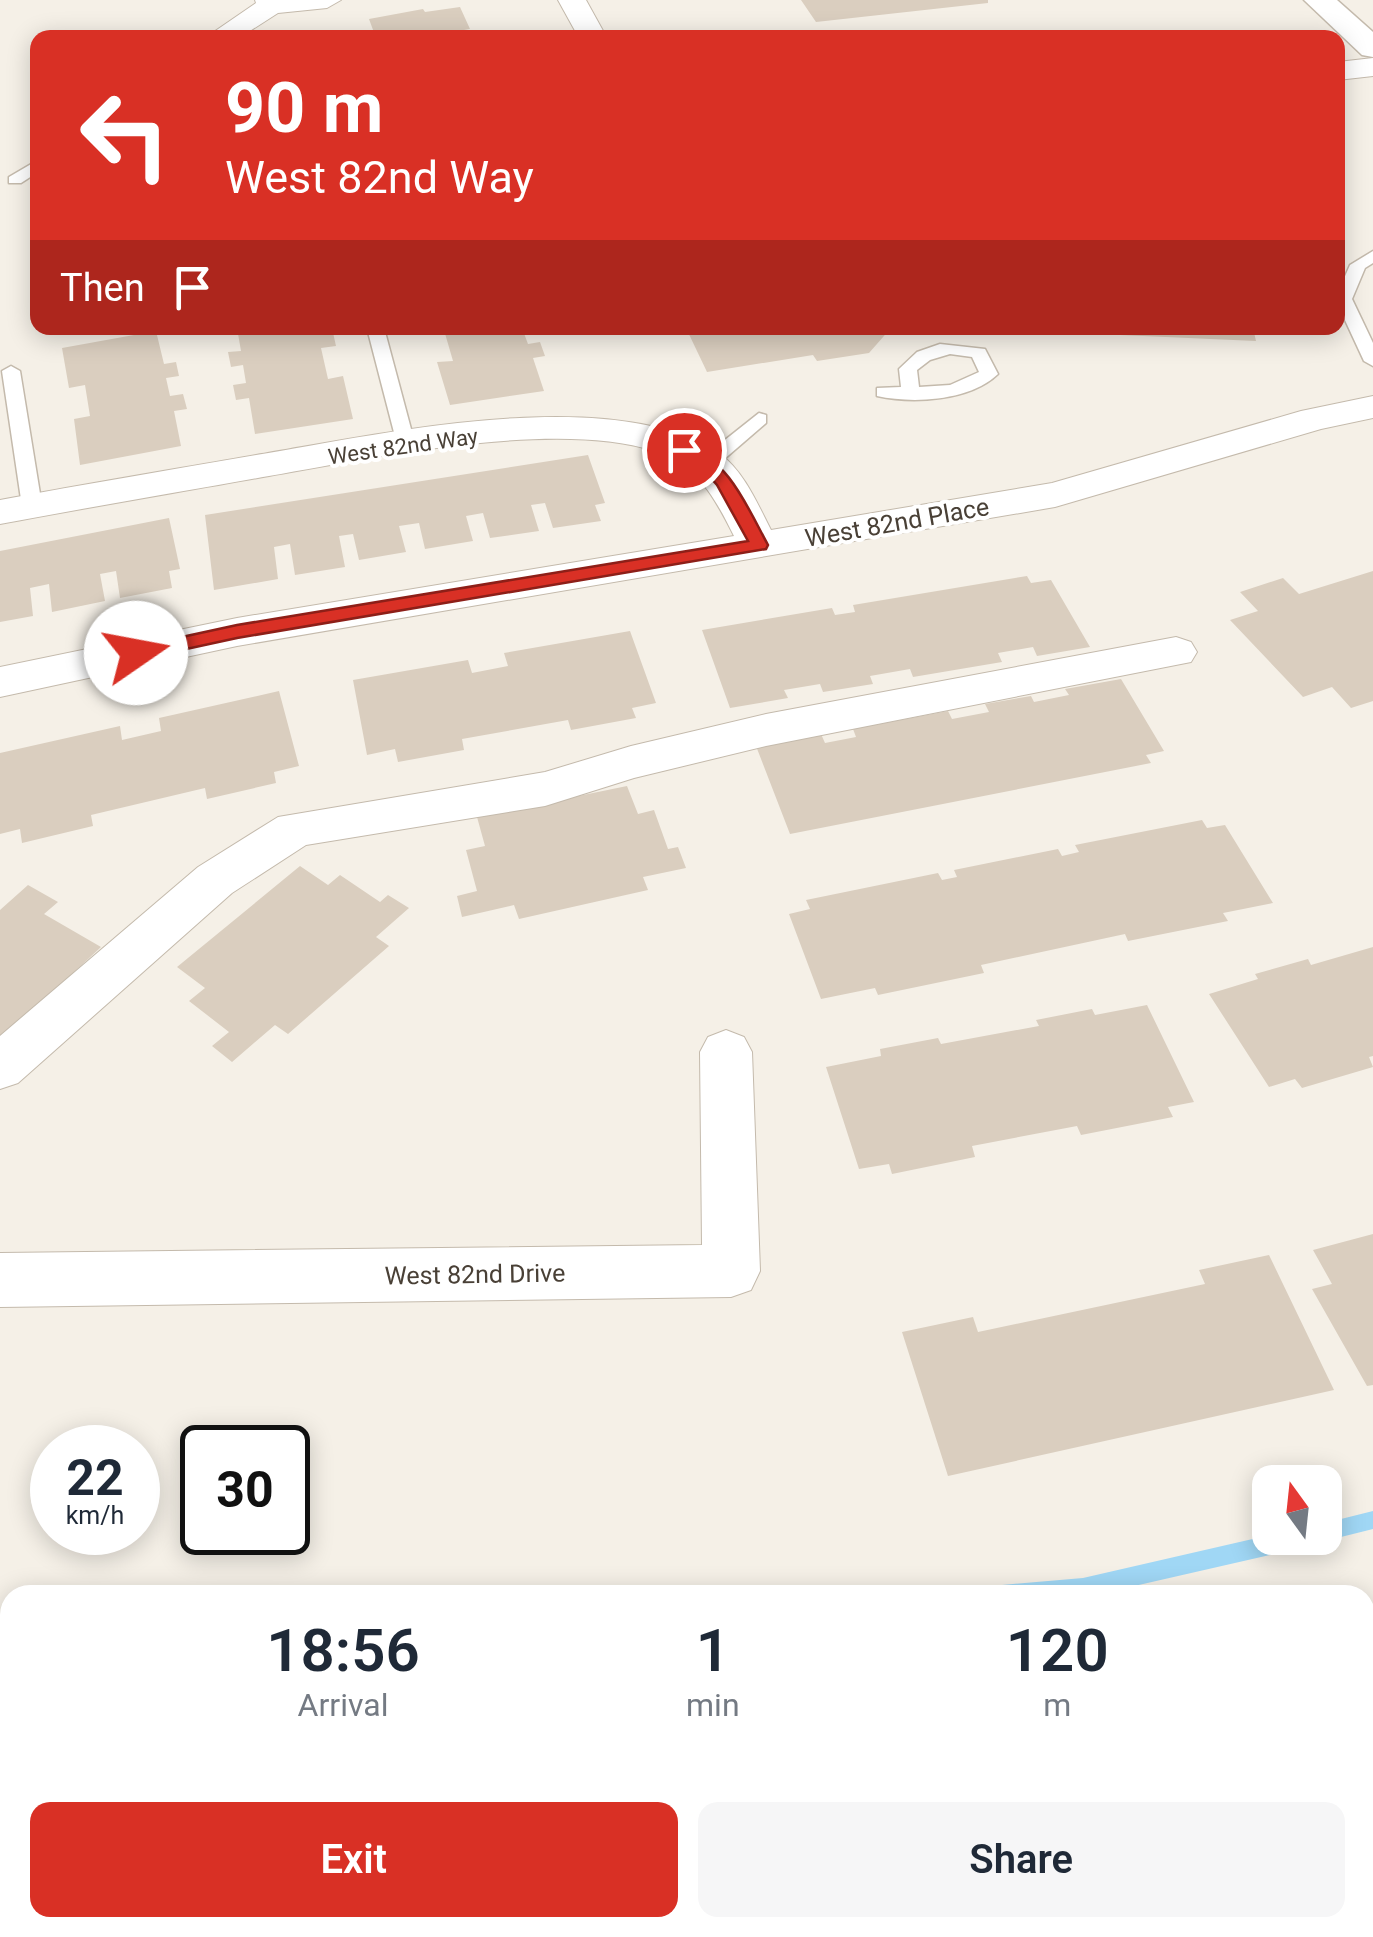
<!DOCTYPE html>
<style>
:root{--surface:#fff;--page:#f6f6f7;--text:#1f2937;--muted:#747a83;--accent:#d93025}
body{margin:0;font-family:Roboto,sans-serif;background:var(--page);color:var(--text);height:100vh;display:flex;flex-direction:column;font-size:38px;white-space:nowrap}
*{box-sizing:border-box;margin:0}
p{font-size:32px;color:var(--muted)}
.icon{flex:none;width:55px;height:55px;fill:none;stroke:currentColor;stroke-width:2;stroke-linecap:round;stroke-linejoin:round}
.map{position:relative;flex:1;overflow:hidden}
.side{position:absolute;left:0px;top:1585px;width:1375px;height:352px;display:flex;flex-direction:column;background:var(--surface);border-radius:30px 30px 0 0;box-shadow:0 5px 25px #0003}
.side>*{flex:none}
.top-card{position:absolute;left:30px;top:30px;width:1315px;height:305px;border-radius:20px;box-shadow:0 5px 25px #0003;background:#d93025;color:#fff;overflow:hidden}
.needle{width:65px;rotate:345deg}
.fabs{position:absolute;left:1252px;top:1465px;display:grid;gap:20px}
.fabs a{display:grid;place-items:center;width:90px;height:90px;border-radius:20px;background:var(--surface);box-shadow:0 5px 25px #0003;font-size:50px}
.speed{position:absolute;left:30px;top:1425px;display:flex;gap:20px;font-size:50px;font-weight:700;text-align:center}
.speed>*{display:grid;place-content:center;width:130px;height:130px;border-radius:50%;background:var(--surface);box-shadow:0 5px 25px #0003;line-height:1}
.speed small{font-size:25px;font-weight:400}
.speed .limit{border:5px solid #111;border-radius:15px;background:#fff;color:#111}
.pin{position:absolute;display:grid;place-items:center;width:85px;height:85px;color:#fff;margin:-42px;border:5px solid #fff;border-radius:50%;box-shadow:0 2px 10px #0007}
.me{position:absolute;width:110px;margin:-55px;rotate:78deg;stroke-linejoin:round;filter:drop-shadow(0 0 8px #0008)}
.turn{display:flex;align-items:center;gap:35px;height:210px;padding:0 30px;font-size:45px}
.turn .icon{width:130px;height:130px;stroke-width:2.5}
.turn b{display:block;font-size:70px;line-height:85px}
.then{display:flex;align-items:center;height:95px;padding:0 30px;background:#0003;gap:20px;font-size:38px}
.eta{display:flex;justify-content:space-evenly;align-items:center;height:170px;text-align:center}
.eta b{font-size:60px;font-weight:600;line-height:70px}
.primary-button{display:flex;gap:20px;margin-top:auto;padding:20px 30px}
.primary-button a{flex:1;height:115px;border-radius:20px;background:var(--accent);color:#fff;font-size:40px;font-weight:600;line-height:115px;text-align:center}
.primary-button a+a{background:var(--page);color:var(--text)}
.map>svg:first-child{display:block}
.green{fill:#d3ecae}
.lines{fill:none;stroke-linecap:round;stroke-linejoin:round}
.stream{fill:#a0d7f5;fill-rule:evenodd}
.building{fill:#dacebf}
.service-casing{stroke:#c4baac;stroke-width:3}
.minor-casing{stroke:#c4baac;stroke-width:2}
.tertiary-casing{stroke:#c4baac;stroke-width:3}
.service{fill:#fff;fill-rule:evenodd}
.minor{fill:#fff;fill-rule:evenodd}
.tertiary{fill:#fff;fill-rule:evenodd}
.route{fill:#d93025;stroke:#8d1f18;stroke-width:2.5}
.labels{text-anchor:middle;stroke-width:8;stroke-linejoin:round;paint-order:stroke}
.far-street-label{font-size:22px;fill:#494036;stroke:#fff}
.street-label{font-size:25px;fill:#494036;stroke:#fff}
</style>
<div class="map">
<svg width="1373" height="1937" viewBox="0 0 1373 1937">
<rect width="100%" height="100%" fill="#f5f0e7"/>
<!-- green -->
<path class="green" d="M 1373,1883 L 1373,1937 L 1198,1937 L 1229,1928 L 1365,1928 L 1365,1885 Z"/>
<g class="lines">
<!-- stream -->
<path class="stream" d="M 1373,1511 L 1373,1529 L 1325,1541 L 1318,1539 L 1325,1538 L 1325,1523 Z
M 1270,1535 L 1270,1538 L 1310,1538 L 1307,1545 L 1300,1548 L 1095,1595 L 992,1595 L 995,1588 L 1002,1585 L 1083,1578 Z
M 10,1624 L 10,1644 L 0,1645 L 0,1625 Z"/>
</g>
<!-- building -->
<path class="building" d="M 801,0 L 988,0 L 988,3 L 816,22 Z
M 460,7 L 470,29 L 464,30 L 468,38 L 376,38 L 369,19 L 423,9 L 425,12 Z
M 237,328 L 332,328 L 336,346 L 321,348 L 328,379 L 343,376 L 353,419 L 255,434 L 249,398 L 236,400 L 233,385 L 246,383 L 243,365 L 231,367 L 228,352 L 241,351 Z
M 428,328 L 522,328 L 528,344 L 540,342 L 545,356 L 533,358 L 544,391 L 450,405 L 437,362 L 453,361 L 444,330 L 429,333 Z
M 686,328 L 891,328 L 869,353 L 817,361 L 813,355 L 707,372 Z
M 1074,328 L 1253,328 L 1256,341 L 1075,333 Z
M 156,331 L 164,364 L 176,362 L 179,376 L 166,378 L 170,396 L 183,394 L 187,409 L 174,411 L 181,446 L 80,465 L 74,419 L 90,416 L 85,385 L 69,388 L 62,348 Z
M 588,455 L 605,503 L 595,505 L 601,521 L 553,528 L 545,503 L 531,505 L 539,531 L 490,538 L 483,513 L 466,516 L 473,541 L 425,549 L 419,523 L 399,526 L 406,552 L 359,560 L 353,534 L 339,536 L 345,567 L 295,575 L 290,544 L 274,547 L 278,579 L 214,590 L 205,515 Z
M 169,518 L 180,569 L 169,571 L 172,588 L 120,598 L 116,571 L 100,574 L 105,601 L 52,612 L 49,584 L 30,588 L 33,616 L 0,622 L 0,551 Z
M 1373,571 L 1373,701 L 1351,708 L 1332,687 L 1303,697 L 1230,620 L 1258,611 L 1240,592 L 1283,578 L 1299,594 Z
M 1027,576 L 1031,583 L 1051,580 L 1090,647 L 1037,656 L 1033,647 L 998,653 L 1002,662 L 913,677 L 910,669 L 870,676 L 873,684 L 823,692 L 820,684 L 784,690 L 788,698 L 730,708 L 702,630 L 832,608 L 835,615 L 855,612 L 853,605 Z
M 630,631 L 656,703 L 632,708 L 636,718 L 571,730 L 568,720 L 462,739 L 464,750 L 398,762 L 395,749 L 367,755 L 353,680 L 468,660 L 472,673 L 508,666 L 504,653 Z
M 1121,679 L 1164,751 L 1146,755 L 1151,763 L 790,834 L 756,746 L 821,734 L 825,743 L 856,737 L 853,729 L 948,711 L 952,719 L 989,712 L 985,704 L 1031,696 L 1034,702 L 1069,695 L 1065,689 Z
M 279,691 L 299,766 L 274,772 L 276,783 L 207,799 L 205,788 L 91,815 L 93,826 L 22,843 L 20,829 L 0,834 L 0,753 L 120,726 L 122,740 L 161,731 L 159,718 Z
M 627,786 L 638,814 L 654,810 L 668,849 L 678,847 L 686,868 L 643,877 L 648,890 L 519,919 L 514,905 L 462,917 L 457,896 L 477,891 L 466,850 L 485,846 L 477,817 Z
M 1202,820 L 1207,828 L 1225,825 L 1273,903 L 1223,913 L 1228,921 L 1128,941 L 1125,934 L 981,965 L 984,973 L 878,995 L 875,988 L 821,999 L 789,914 L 810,909 L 806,900 L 938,873 L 942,880 L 957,877 L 954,870 L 1058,849 L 1062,856 L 1079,852 L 1075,845 Z
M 300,866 L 328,885 L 340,875 L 380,902 L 388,895 L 409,908 L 376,937 L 389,946 L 288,1034 L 275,1025 L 232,1062 L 212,1046 L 229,1032 L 189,1001 L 205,988 L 177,967 Z
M 28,885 L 58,902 L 44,914 L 101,947 L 0,1041 L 0,910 Z
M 1373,947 L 1373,1056 L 1369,1057 L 1373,1067 L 1302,1088 L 1295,1079 L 1269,1087 L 1209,994 L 1258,979 L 1255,974 L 1308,959 L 1311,965 Z
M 1147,1005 L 1194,1102 L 1168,1107 L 1173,1117 L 1081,1135 L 1077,1126 L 972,1146 L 975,1157 L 892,1174 L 889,1164 L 859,1169 L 826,1067 L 881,1056 L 880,1049 L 938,1038 L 941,1044 L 1039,1026 L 1036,1020 L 1092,1009 L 1095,1015 Z
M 1373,1234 L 1373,1385 L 1367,1386 L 1312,1289 L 1332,1284 L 1313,1250 Z
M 1269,1255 L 1334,1390 L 948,1476 L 902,1332 L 973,1317 L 978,1332 L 1205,1284 L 1199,1270 Z"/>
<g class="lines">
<!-- service casing -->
<g class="service-casing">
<path id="service" d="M 38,160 L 38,172 L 21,183 L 9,183 L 9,177 Z
M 1373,251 L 1373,263 L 1365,268 L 1352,299 L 1373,343 L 1373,366 L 1364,361 L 1338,305 L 1338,292 L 1350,265 Z
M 367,328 L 384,328 L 415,444 L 413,448 L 399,448 L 397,444 Z
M 940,344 L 985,349 L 998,374 C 970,401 913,404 877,396 L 877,388 L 901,387 L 899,369 L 917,352 ZM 950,354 L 972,357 L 979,372 L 950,385 L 919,387 L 917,370 L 930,360 Z
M 11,366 L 20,371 L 42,506 L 32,512 L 22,506 L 2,371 Z
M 759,413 L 766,415 L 766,423 L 715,467 L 701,467 L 701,459 Z"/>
</g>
<!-- minor casing -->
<g class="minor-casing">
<path id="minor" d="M 255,0 L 341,0 L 327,8 L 278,13 L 239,38 L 205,38 L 256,3 Z
M 558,0 L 586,0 L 607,38 L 579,38 Z
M 1373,58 L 1373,76 L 1338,80 L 1338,62 Z
M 1373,396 L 1373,418 L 1321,429 L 1055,507 L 237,646 L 0,697 L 0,667 L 237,618 L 734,536 C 714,496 698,466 654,451 C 555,419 372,458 269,476 C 180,492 90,507 0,524 L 0,500 C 85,484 170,470 256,455 C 377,435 613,381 720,454 C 744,471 758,505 771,530 L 1052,483 L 1301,411 Z
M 1176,637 L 1191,642 L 1197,652 L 1191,662 L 766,746 L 634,778 L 545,806 L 306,845 L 232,893 L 18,1083 L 0,1089 L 0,1036 L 198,867 L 278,817 L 545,772 L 631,746 L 766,714 Z
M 726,1030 L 744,1037 L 752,1052 L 760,1271 L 751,1290 L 731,1297 L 0,1307 L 0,1253 L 702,1245 L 700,1052 L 708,1037 Z"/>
</g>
<!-- tertiary casing -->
<g class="tertiary-casing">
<path id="tertiary" d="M 1304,0 L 1337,0 L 1373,32 L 1373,57 L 1362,55 Z"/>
</g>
<!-- service -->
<use href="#service" class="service"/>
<!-- minor -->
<use href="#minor" class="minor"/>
<!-- tertiary -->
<use href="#tertiary" class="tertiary"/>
</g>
<!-- route -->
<path class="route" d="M 684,445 C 729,459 747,507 768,545 L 766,549 L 237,638 L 136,660 L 126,653 L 136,647 L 237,625 L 748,541 L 717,485 L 701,467 L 675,450 Z"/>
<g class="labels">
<!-- far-street labels -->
<g class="far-street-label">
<text transform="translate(403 446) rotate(-8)" y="8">West 82nd Way</text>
</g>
<!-- street labels -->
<g class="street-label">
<text transform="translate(897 522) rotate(-10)" y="9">West 82nd Place</text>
<text transform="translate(475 1274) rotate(-1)" y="9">West 82nd Drive</text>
</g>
</g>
</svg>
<div class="fabs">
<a><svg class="needle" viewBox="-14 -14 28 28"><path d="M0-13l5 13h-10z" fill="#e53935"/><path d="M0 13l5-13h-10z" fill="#747a83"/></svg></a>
</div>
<div class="speed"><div>22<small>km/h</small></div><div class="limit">30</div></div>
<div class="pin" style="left:684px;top:450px;background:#d93025"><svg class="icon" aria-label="arrive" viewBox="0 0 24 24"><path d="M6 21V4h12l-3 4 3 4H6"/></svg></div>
<svg class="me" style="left:136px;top:653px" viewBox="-20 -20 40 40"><circle r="19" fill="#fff"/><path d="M0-13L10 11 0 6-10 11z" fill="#d93025"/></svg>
<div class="top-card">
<div class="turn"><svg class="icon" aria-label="left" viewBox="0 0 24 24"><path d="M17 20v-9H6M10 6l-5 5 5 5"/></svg><div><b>90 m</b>West 82nd Way</div></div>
<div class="then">Then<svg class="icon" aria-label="arrive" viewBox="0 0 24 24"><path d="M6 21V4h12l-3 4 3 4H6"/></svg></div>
</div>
<section class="side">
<div class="eta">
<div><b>18:56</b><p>Arrival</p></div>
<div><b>1</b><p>min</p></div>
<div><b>120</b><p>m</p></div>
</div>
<div class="primary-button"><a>Exit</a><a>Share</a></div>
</section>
</div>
